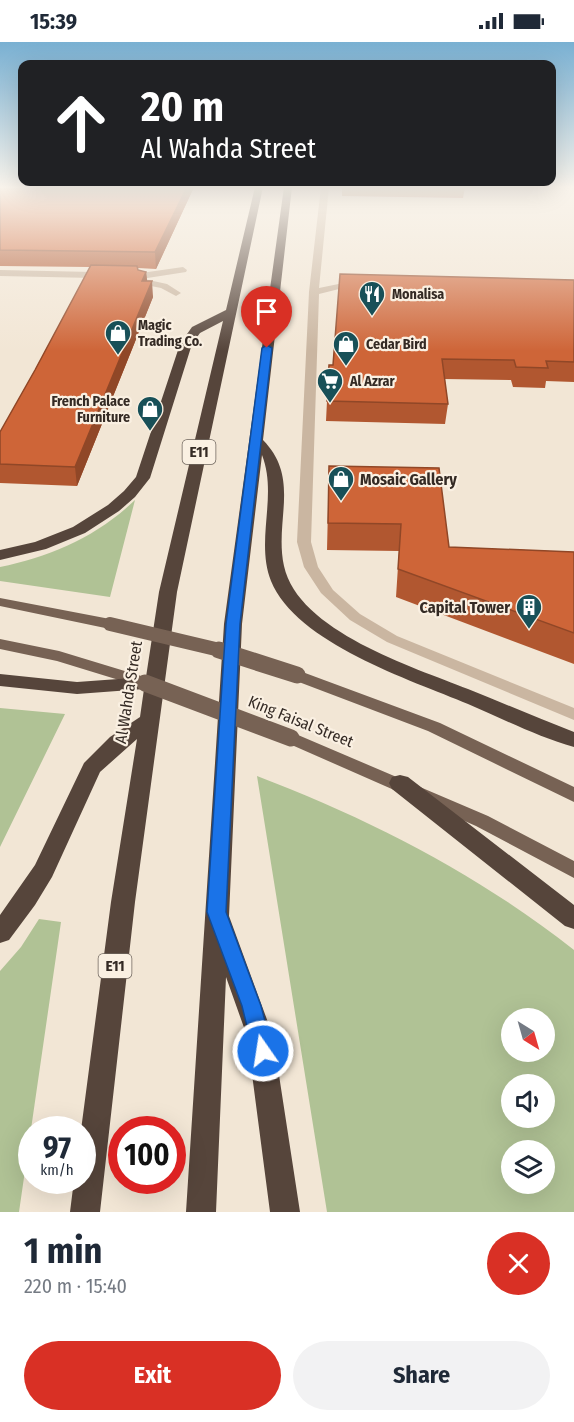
<!DOCTYPE html>
<meta charset="utf-8">
<style>
:root{--surface:#fff;--page:#f2f2f3;--text:#1f2937;--muted:#747a83;--accent:#d93025}
body{margin:0;font-family:"Fira Sans Condensed",sans-serif;background:var(--page);color:var(--text);height:100vh;display:flex;flex-direction:column;font-size:22px;white-space:nowrap}
*{box-sizing:border-box;margin:0}
p{font-size:20px;color:var(--muted)}
.icon{flex:none;width:33px;height:33px;fill:none;stroke:currentColor;stroke-width:2;stroke-linecap:round;stroke-linejoin:round}
.map{position:relative;height:1170px;overflow:hidden}
.sheet{display:flex;flex-direction:column;background:var(--surface);flex:1}
.sheet>*{flex:none}
.guide{position:absolute;left:18px;top:18px;width:538px;height:126px;border-radius:12px;box-shadow:0 6px 24px #0002;background:#202124;color:#fff;overflow:hidden}
.needle{width:39px;rotate:143deg}
.tools{position:absolute;left:501px;top:966px;display:grid;gap:12px}
.tools a{display:grid;place-items:center;width:54px;height:54px;border-radius:50%;background:var(--surface);box-shadow:0 6px 24px #0002;font-size:30px}
.speed{position:absolute;left:18px;top:1074px;display:flex;gap:12px;font-size:30px;font-weight:700;text-align:center}
.speed>*{display:grid;place-content:center;width:78px;height:78px;border-radius:50%;background:var(--surface);box-shadow:0 6px 24px #0002;line-height:1}
.speed small{font-size:15px;font-weight:400}
.speed .limit{border:9px solid #d22;background:#fff;color:#111}
.pin{position:absolute;display:grid;place-items:center;width:51px;height:51px;color:#fff;margin:-62px -26px;border-radius:50% 50% 50% 0;rotate:-45deg;box-shadow:0 0 6px #0007}
.pin .icon{rotate:45deg}
.me{position:absolute;width:66px;margin:-33px;rotate:347deg;stroke-linejoin:round;filter:drop-shadow(0 0 4px #0008)}
.turn{display:flex;align-items:center;gap:21px;height:126px;padding:0 24px;font-size:27px}
.turn .icon{width:78px;height:78px;stroke-width:2.5}
.turn b{display:block;font-size:42px;line-height:51px}
.round{display:grid;place-items:center;flex:none;width:63px;height:63px;border-radius:32px;background:var(--page)}
.headline{display:flex;align-items:center;justify-content:space-between;height:102px;padding:0 24px}
h1{font-size:36px;font-weight:700;line-height:45px}
.cta{display:flex;gap:12px;margin-top:auto;padding:12px 24px}
.cta a{flex:1;height:69px;border-radius:36px;background:var(--accent);color:#fff;font-size:24px;font-weight:700;line-height:69px;text-align:center}
.cta a+a{background:var(--page);color:var(--text)}
.status{display:flex;justify-content:space-between;align-items:center;height:42px;padding:0 30px;background:var(--surface);direction:ltr}
.status svg{height:16px;fill:currentColor}
.map>svg:first-child{display:block}
.green{fill:#b0c295;fill-rule:evenodd}
.lines{fill:none;stroke-linecap:round;stroke-linejoin:round}
.minor{fill:#cab6a1;fill-rule:evenodd}
.major{fill:#776254;fill-rule:evenodd}
.highway{fill:#56453b;fill-rule:evenodd}
.major-bridge-far1{stroke:#776254;stroke-width:14}
.major-bridge{stroke:#776254;stroke-width:17}
.wall{fill:#b15730}
.shaded-wall{fill:#904727}
.building{fill:#ce6538;stroke:#904727;stroke-width:1.5}
.route{fill:#1a73e8;stroke:#114b97;stroke-width:1.5}
.labels{text-anchor:middle;stroke-width:4.5;stroke-linejoin:round;paint-order:stroke}
.far-poi-label{font-size:14px;font-weight:bold;fill:#342a24;stroke:#faf0e2;text-anchor:start}
.shield{fill:#faf0e2;stroke:#6f655d;stroke-width:1.5}
.shield-label{font-size:15px;font-weight:bold;fill:#342a24}
.poi-label{font-size:16px;font-weight:bold;fill:#342a24;stroke:#faf0e2;text-anchor:start}
.street-label{font-size:16px;fill:#342a24;stroke:#faf0e2}
</style>
<div class="status"><b>15:39</b><svg viewBox="0 0 49 12"><path d="M0 12V9h3v3zM5 12V6h3v6zM10 12V3h3v9zM15 12V0h3v12zM26 1h20v11H26zM47 4h2v5h-2z"/></svg></div>
<div class="map">
<svg width="574" height="1170" viewBox="0 0 574 1170">
<rect width="100%" height="100%" fill="#f2e6d5"/>
<!-- green -->
<path class="green" d="M 135,458 L 110,555 L 0,539 L 0,525 C 50,515 98,494 135,458 Z
M 0,666 L 65,672 L 0,805 Z
M 257,734 C 370,777 479,833 574,908 L 574,1170 L 327,1170 ZM 512,976 L 544,976 L 544,1010 L 512,1010 ZM 512,1042 L 544,1042 L 544,1076 L 512,1076 ZM 512,1108 L 544,1108 L 544,1142 L 512,1142 Z
M 39,877 L 61,880 L 19,1170 L 0,1170 L 0,929 L 21,905 Z"/>
<g class="lines">
<!-- minor -->
<path class="minor" d="M 321,145 L 329,145 L 319,246 L 358,238 L 363,241 L 319,252 L 311,500 L 318,525 L 333,548 L 360,572 L 397,594 L 574,666 L 574,678 L 387,600 L 350,578 L 321,551 L 304,525 L 297,500 L 309,250 Z
M 183,225 L 187,228 L 186,230 L 141,237 L 0,234 L 0,228 L 141,231 Z
M 144,237 L 167,242 L 181,251 L 176,254 L 161,246 L 141,242 L 141,238 Z"/>
<!-- major -->
<path class="major" d="M 0,556 L 110,577 L 117,582 L 110,587 L 0,564 Z
M 0,597 L 59,609 L 151,637 L 153,641 L 145,646 L 57,619 L 0,607 Z
M 297,628 L 440,681 L 574,745 L 574,760 L 428,689 L 291,637 L 289,633 L 291,629 Z
M 291,690 L 488,774 L 574,819 L 574,836 L 476,784 L 285,700 L 283,696 L 285,692 Z"/>
<!-- highway -->
<path class="highway" d="M 255,145 L 263,145 L 177,550 L 135,860 L 100,1170 L 70,1170 L 74,1138 L 82,1138 L 81,1088 L 111,860 L 137,697 L 100,730 L 52,835 L 35,863 L 9,898 L 0,901 L 0,873 L 35,823 L 84,721 L 110,695 L 140,675 L 144,647 L 77,652 L 0,644 L 0,632 L 77,640 L 146,635 L 159,550 L 223,279 L 200,291 L 192,302 L 150,436 L 135,455 L 119,469 L 85,491 L 46,507 L 0,518 L 0,508 L 35,500 L 73,485 L 108,463 L 124,449 L 136,435 L 180,302 L 192,285 L 226,268 Z
M 284,145 L 292,145 L 263,398 C 301,437 274,478 284,524 C 298,589 413,625 468,647 C 503,661 538,676 574,690 L 574,705 C 538,695 503,677 468,662 C 411,638 296,601 271,539 C 255,498 278,454 262,413 L 242,582 L 229,874 L 273,994 L 300,1170 L 270,1170 L 247,994 L 226,935 L 216,1170 L 186,1170 L 224,582 Z
M 400,733 L 408,735 L 574,863 L 574,887 L 565,884 L 392,747 L 389,741 L 392,735 Z"/>
<!-- major-bridge-far1 -->
<path class="major-bridge-far1" d="M 110,582 L 224,609"/>
<!-- major-bridge -->
<path class="major-bridge" d="M 219,608 L 297,633
M 145,641 L 291,696"/>
</g>
<!-- wall -->
<path class="wall" d="M 0,145 L 194,145 L 156,227 L 138,226 L 138,228 L 146,230 L 147,239 L 153,255 L 77,444 L 0,441 L 0,390 L 35,328 L 90,225 L 0,224 Z
M 342,145 L 465,145 L 463,156 L 342,154 Z
M 574,238 L 574,340 L 546,339 L 545,346 L 513,345 L 511,338 L 444,337 L 448,362 L 445,382 L 326,379 L 327,359 L 333,323 Z
M 329,424 L 449,505 L 574,510 L 574,622 L 396,555 L 399,509 L 327,508 Z"/>
<!-- shaded-wall -->
<path class="shaded-wall" d="M 187,145 L 194,145 L 156,227 L 155,210 Z
M 146,230 L 148,246 L 142,239 Z
M 152,239 L 153,255 L 77,444 L 75,425 Z"/>
<!-- building -->
<path class="building" d="M 0,145 L 187,145 L 155,210 L 0,208 Z
M 91,223 L 137,224 L 138,228 L 146,230 L 142,239 L 152,239 L 75,425 L 0,422 L 0,390 L 35,328 Z
M 340,232 L 574,238 L 574,320 L 546,319 L 548,326 L 516,325 L 514,318 L 442,317 L 448,362 L 327,359 L 329,323 L 333,323 Z
M 329,424 L 439,426 L 449,505 L 574,510 L 574,591 L 398,527 L 401,482 L 328,481 Z"/>
<!-- sky -->
<linearGradient id="sky" x2="0" y2="1"><stop stop-color="#79b0d2"/><stop offset="0.47" stop-color="#f9f4ec"/><stop offset="1" stop-color="#f9f4ec" stop-opacity="0"/></linearGradient>
<rect width="574" height="309" fill="url(#sky)"/>
<!-- route -->
<path class="route" d="M 267,303 L 272,306 L 240,582 L 226,870 L 261,964 L 273,1009 L 270,1016 L 263,1019 L 256,1016 L 253,1009 L 242,964 L 207,870 L 226,582 L 262,306 Z"/>
<!-- icons -->
<defs>
<g id="restaurant-pin" transform="scale(1.35)"><path d="M0 17L-7.5 6A9.5 9.5 0 1 1 7.5 6Z" fill="#185058" stroke="#faf0e2"/><path d="M-5-6h1v4h1v-4h1v4h1v-4h1v5L-1.5 .5V6h-2V.5L-5-1ZM5-6V6H3V1.5H1.5Q1.5-4 5-6Z" fill="#fff"/></g>
<g id="shop-pin" transform="scale(1.35)"><path d="M0 17L-7.5 6A9.5 9.5 0 1 1 7.5 6Z" fill="#185058" stroke="#faf0e2"/><path d="M-5-2.5h2.3a2.7 3.5 0 0 1 5.4 0H5L5.5 6h-11ZM-1.5-2.5h3a1.5 2.3 0 0 0-3 0Z" fill="#fff"/></g>
<g id="supermarket-pin" transform="scale(1.35)"><path d="M0 17L-7.5 6A9.5 9.5 0 1 1 7.5 6Z" fill="#185058" stroke="#faf0e2"/><path d="M-6-5.5h2.5l.6 2H6L4.5 2H-2.5L-4.4-4H-6ZM-1.5 3.2a1.3 1.3 0 1 0 .1 0ZM3 3.2a1.3 1.3 0 1 0 .1 0Z" fill="#fff"/></g>
<g id="building-pin" transform="scale(1.35)"><path d="M0 17L-7.5 6A9.5 9.5 0 1 1 7.5 6Z" fill="#185058" stroke="#faf0e2"/><path d="M-4-6H4V6H1V3H-1V6H-4ZM-2.5-4.3h1.7v1.8h-1.7ZM.8-4.3h1.7v1.8H.8ZM-2.5-1h1.7V.8h-1.7ZM.8-1h1.7V.8H.8Z" fill="#fff"/></g>
</defs>
<g fill-rule="evenodd">
<use href="#restaurant-pin" x="372" y="252"/>
<use href="#shop-pin" x="118" y="291"/>
<use href="#shop-pin" x="346" y="302"/>
<use href="#supermarket-pin" x="330" y="339"/>
<use href="#shop-pin" x="150" y="367"/>
<use href="#shop-pin" x="341" y="437"/>
<use href="#building-pin" x="529" y="565"/>
</g>
<g class="labels">
<!-- far-poi labels -->
<g class="far-poi-label">
<text x="392" y="257">Monalisa</text>
<text x="138" y="288">Magic<tspan x="138" dy="16">Trading Co.</tspan></text>
<text x="366" y="307">Cedar Bird</text>
<text x="350" y="344">Al Azrar</text>
<text x="130" y="364" text-anchor="end">French Palace<tspan x="130" dy="16">Furniture</tspan></text>
</g>
<!-- shield labels -->
<g class="shield">
<rect x="182.5" y="398" width="33" height="24" rx="4.5"/>
<rect x="98.5" y="912" width="33" height="24" rx="4.5"/>
</g>
<g class="shield-label">
<text x="199" y="415">E11</text>
<text x="115" y="929">E11</text>
</g>
<!-- poi labels -->
<g class="poi-label">
<text x="360" y="443">Mosaic Gallery</text>
<text x="510" y="571" text-anchor="end">Capital Tower</text>
</g>
<!-- street labels -->
<g class="street-label">
<text transform="translate(128 650) rotate(-81)" y="6">Al Wahda Street</text>
<text transform="translate(301 679) rotate(22)" y="6">King Faisal Street</text>
</g>
</g>
</svg>
<div class="tools">
<a><svg class="needle" viewBox="-14 -14 28 28"><path d="M0-13l5 13h-10z" fill="#e53935"/><path d="M0 13l5-13h-10z" fill="#747a83"/></svg></a>
<a><svg class="icon" aria-label="sound" viewBox="0 0 24 24"><path d="M4 9h4l5-4v14l-5-4H4zM17 9q2 3 0 6"/></svg></a>
<a><svg class="icon" aria-label="layers" viewBox="0 0 24 24"><path d="M12 4l9 5-9 5-9-5zM3 14l9 5 9-5"/></svg></a>
</div>
<div class="speed"><div>97<small>km/h</small></div><div class="limit">100</div></div>
<div class="pin" style="left:267px;top:306px;background:#d93025"><svg class="icon" aria-label="arrive" viewBox="0 0 24 24"><path d="M6 21V4h12l-3 4 3 4H6"/></svg></div>
<svg class="me" style="left:263px;top:1009px" viewBox="-20 -20 40 40"><circle r="17" fill="#1a73e8" stroke="#fff" stroke-width="3"/><path d="M0-11L8 9 0 5-8 9z" fill="#fff"/></svg>
<div class="guide">
<div class="turn"><svg class="icon" aria-label="ahead" viewBox="0 0 24 24"><path d="M12 20V5M6 11l6-6 6 6"/></svg><div><b>20 m</b>Al Wahda Street</div></div>
</div>
</div>
<section class="sheet">
<div class="headline"><div><h1>1 min</h1><p>220 m · 15:40</p></div><a class="round" style="background:#d93025;color:#fff"><svg class="icon" aria-label="close" viewBox="0 0 24 24"><path d="M6 6l12 12M18 6L6 18"/></svg></a></div>
<div class="cta"><a>Exit</a><a>Share</a></div>
</section>
